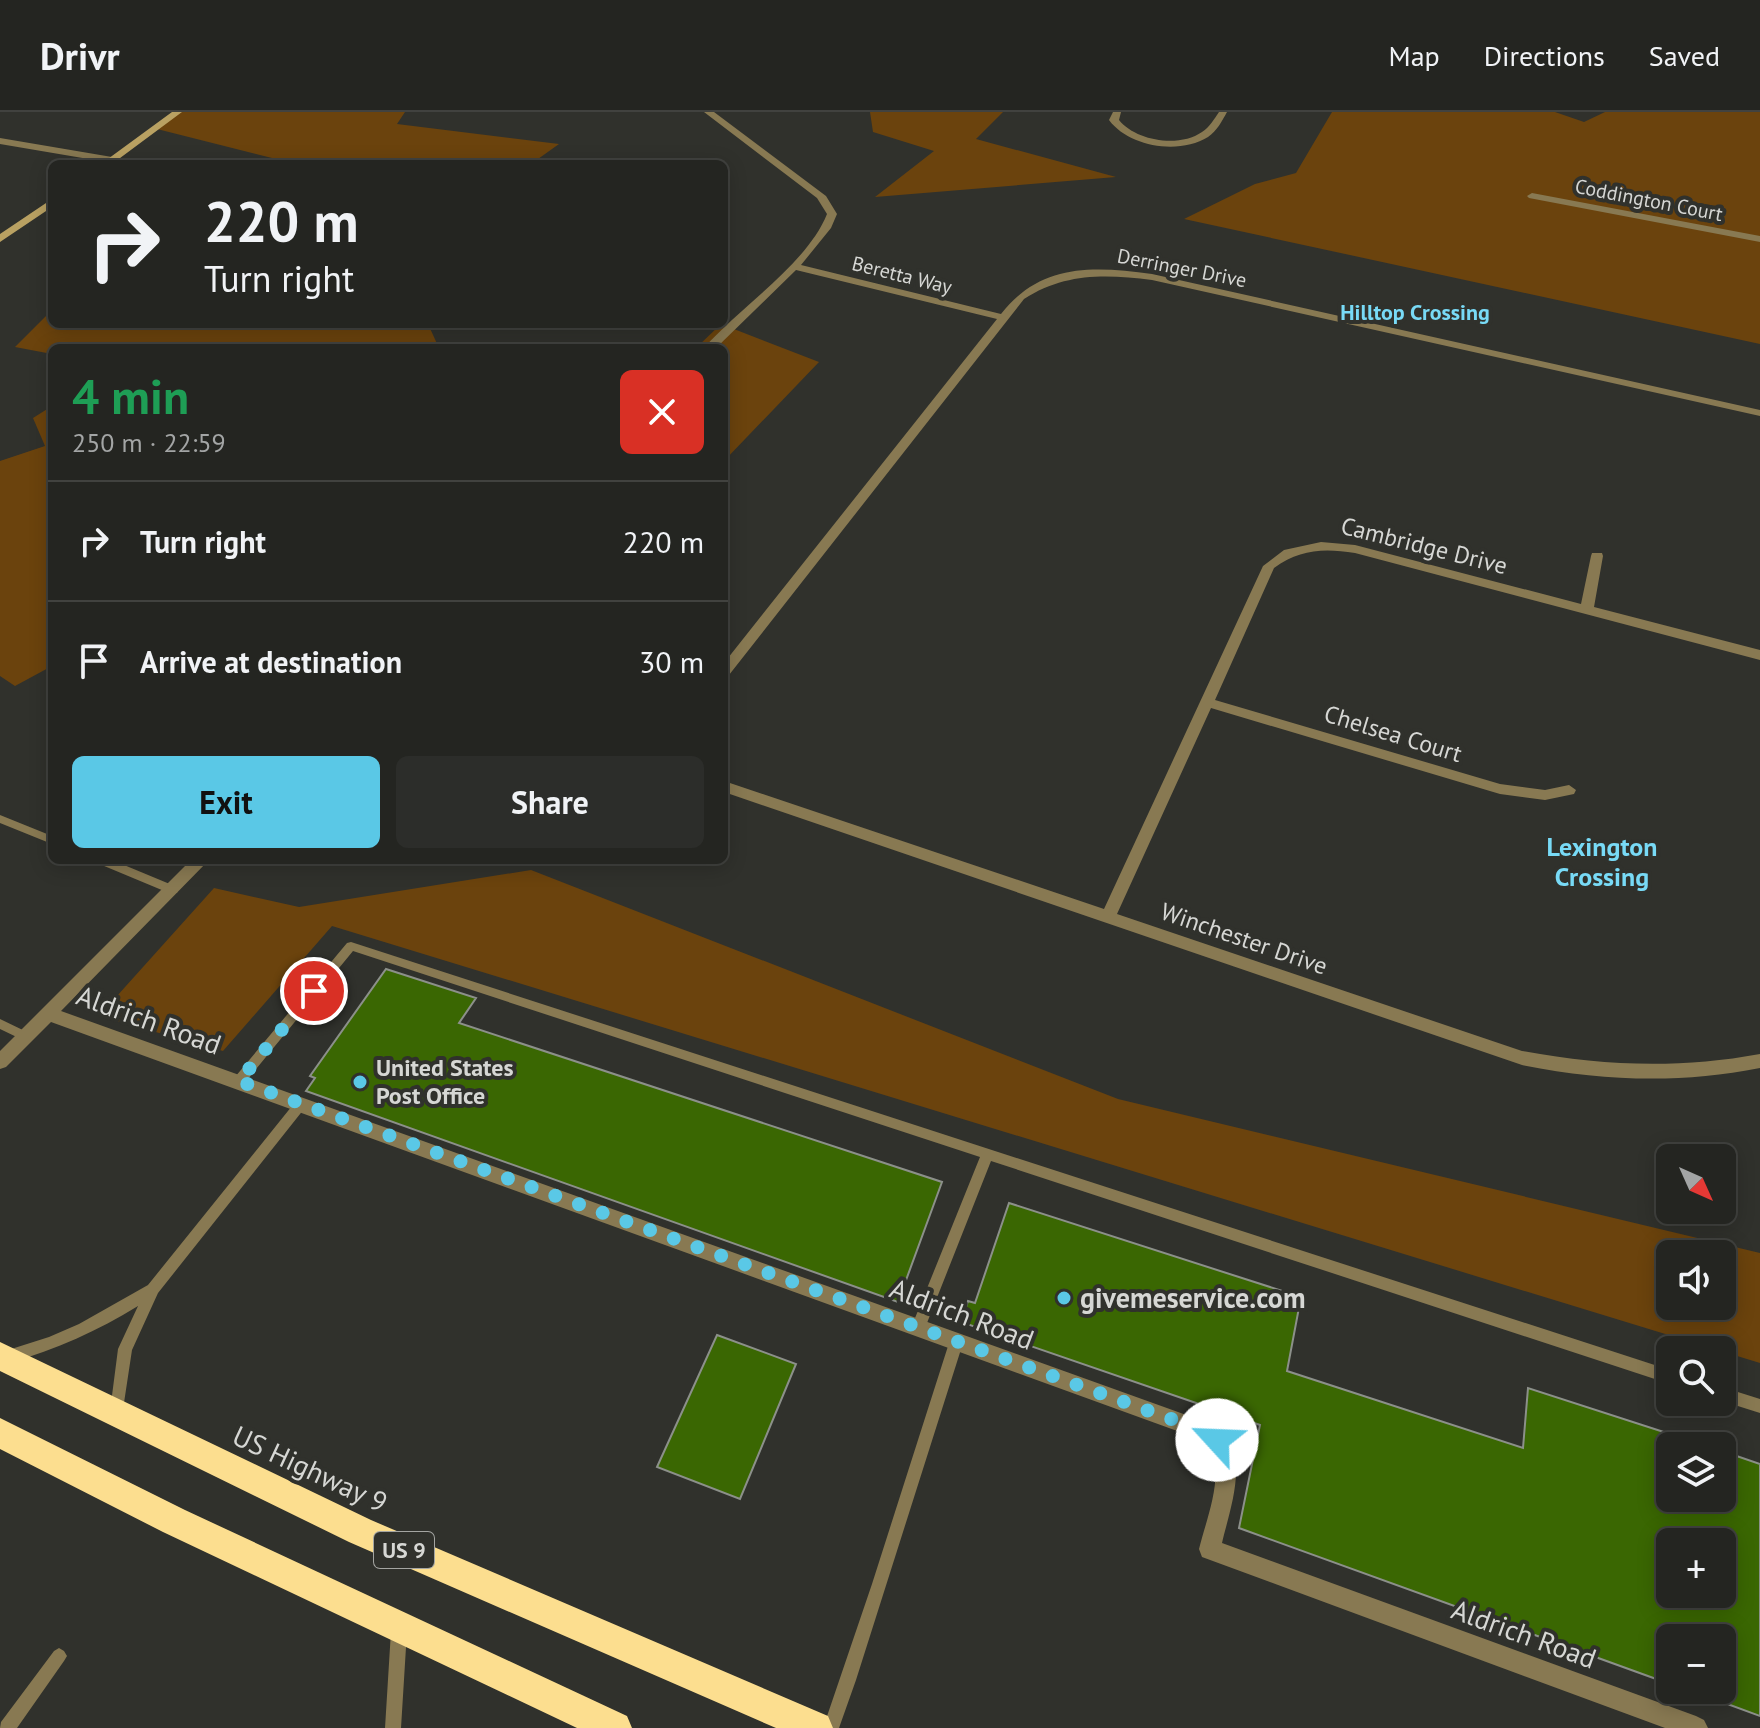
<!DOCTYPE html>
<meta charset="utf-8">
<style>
:root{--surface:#242521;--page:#2c2d2a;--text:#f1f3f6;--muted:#a3a5a5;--line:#41423f;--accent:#5ac8e6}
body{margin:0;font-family:"PT Sans",sans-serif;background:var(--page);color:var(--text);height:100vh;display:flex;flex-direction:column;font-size:30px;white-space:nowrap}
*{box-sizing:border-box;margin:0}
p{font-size:26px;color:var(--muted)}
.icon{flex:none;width:44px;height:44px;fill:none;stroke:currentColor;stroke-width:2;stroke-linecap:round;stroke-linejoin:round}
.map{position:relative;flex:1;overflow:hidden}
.side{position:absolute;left:48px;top:232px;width:680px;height:520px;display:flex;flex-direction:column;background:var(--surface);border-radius:12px;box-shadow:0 4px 20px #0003,0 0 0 2px var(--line)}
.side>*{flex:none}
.banner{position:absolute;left:48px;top:48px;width:680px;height:168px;border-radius:12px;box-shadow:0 4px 20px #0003,0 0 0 2px var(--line);background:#242521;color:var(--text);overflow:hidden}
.needle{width:52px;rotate:135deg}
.controls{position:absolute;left:1656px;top:1032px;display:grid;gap:16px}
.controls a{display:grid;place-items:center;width:80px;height:80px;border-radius:12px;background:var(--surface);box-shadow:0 4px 20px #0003,0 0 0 2px var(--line);font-size:40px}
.pin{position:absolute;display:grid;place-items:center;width:68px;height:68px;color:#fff;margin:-34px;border:4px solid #fff;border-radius:50%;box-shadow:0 2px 8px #0007}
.me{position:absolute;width:88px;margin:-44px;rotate:295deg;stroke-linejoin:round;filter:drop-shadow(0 0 6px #0008)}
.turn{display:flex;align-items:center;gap:28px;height:168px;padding:0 24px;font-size:36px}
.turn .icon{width:104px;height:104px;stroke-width:2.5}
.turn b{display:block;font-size:56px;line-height:68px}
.round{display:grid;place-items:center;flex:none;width:84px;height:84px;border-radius:12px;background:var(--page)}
.head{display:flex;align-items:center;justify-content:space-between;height:136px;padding:0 24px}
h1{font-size:48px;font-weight:600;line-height:60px;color:#1e9e55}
.action{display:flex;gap:16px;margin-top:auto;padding:16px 24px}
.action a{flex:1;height:92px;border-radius:12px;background:var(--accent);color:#111;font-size:32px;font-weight:600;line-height:92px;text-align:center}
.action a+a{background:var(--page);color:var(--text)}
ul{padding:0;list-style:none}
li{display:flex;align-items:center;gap:24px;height:120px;padding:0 24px;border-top:2px solid var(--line)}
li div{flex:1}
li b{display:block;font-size:30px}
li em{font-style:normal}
header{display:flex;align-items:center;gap:48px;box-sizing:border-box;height:112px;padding:0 40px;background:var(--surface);border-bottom:2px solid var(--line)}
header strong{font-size:38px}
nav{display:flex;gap:44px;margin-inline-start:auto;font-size:28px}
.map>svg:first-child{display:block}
.green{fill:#6b430d;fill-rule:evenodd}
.building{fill:#3a6702;stroke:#8c908a;stroke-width:2;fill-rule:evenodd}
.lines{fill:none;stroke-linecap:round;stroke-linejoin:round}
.lane{fill:#887952;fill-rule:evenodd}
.street{fill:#887952;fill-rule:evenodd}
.secondary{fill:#b9a162;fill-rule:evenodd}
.highway{fill:#fcde8f;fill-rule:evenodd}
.route{stroke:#5ac8e6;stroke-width:14;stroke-dasharray:0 25.2}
.poi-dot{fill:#5ac8e6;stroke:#30312c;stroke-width:3}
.labels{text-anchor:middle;stroke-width:8;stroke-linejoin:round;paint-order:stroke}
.far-street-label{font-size:20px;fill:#d6d7d4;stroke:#30312c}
.far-neighbourhood-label{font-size:22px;font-weight:bold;fill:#78daf6;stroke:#30312c}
.shield{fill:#30312c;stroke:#a4a5a2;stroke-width:2}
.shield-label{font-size:22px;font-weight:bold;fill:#d6d7d4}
.street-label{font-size:24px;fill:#d6d7d4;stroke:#30312c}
.poi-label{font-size:24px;font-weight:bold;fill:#d6d7d4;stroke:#30312c;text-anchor:start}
.neighbourhood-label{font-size:26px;font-weight:bold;fill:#78daf6;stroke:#30312c}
.near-street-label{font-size:28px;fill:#d6d7d4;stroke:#30312c}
.near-poi-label{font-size:28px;font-weight:bold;fill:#d6d7d4;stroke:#30312c;text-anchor:start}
</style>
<header>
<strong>Drivr</strong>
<nav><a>Map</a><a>Directions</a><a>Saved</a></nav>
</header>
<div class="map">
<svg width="1760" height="1616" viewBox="0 0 1760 1616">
<rect width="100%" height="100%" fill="#30312c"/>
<!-- green -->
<path class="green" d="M 175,0 L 405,0 L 397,12 L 559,32 L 531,52 L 296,52 L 153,16 Z
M 870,0 L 1003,0 L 976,27 L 1116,65 L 875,85 L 934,39 L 873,20 Z
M 1332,0 L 1555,0 L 1584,10 L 1605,0 L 1760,0 L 1760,232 L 1184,107 L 1255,72 L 1296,61 Z
M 52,198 L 52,212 L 428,212 L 439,236 L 52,236 L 52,242 L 15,235 Z
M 721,212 L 819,250 L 724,349 L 724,236 L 696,236 Z
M 52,294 L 52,554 L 15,574 L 0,564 L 0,349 L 45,334 L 33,306 Z
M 531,758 L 1118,987 L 1760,1141 L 1760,1251 L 332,814 L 223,939 L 99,904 L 214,776 L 299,795 ZM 1722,1142 L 1722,1194 L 1670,1194 L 1670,1142 Z"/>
<!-- building -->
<path class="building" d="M 386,857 L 476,886 L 459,911 L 942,1070 L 898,1190 L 306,979 L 315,966 L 310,964 Z
M 1009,1091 L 1301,1185 L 1287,1259 L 1523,1336 L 1528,1276 L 1670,1322 L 1670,1386 L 1722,1386 L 1722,1339 L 1760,1352 L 1760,1604 L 1722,1590 L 1722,1526 L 1670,1526 L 1670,1572 L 1239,1416 L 1260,1313 L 961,1210 L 968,1189 L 975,1191 ZM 1670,1430 L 1722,1430 L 1722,1482 L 1670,1482 Z
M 717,1223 L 796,1252 L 740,1387 L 657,1355 Z"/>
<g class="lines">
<!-- lane -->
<path class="lane" d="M 0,703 L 52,724 L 52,732 L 0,711 Z
M 96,748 L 112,748 L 177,775 L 178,778 L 177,781 L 169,781 L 97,751 Z
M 351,830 L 1670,1258 L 1670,1272 L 991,1049 L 925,1216 L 923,1221 L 918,1222 L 913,1221 L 911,1216 L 980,1045 L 353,839 L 243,973 L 239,974 L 235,973 L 233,969 L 235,965 L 347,831 Z
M 0,907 L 29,921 L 31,924 L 29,927 L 25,929 L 0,917 Z
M 300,988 L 304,989 L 306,993 L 304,997 L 158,1181 L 132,1238 L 122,1304 L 117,1306 L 112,1304 L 110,1299 L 118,1237 L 138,1194 C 98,1219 56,1237 10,1251 L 5,1249 L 3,1244 L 5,1239 L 49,1225 L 79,1212 L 148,1173 L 296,989 Z
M 956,1224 L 961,1226 L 963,1231 L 856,1568 L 839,1616 L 823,1616 L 872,1472 L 949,1231 L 951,1226 Z
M 1722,1275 L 1760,1287 L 1760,1301 L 1722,1289 Z
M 399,1511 L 404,1514 L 407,1519 L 401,1616 L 385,1616 L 391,1519 L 394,1514 Z
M 59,1536 L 64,1539 L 67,1544 L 64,1549 L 17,1616 L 0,1616 L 1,1610 L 54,1539 Z"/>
<!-- street -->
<path class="street" d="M 704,0 L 714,0 L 826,84 L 837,102 L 831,116 L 801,153 L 1001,202 C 1041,151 1093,154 1152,162 L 1760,298 L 1760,304 L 1152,168 C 1105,162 1064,161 1024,187 L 729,563 L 724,565 L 724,551 L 997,207 L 796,158 L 716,236 L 704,236 C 740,195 807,152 827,102 L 817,86 Z
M 1113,0 L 1121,0 L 1119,8 C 1136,29 1179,36 1202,20 C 1210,15 1214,7 1219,0 L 1227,0 C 1222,9 1217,19 1208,25 C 1179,43 1129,35 1109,8 Z
M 0,26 L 112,45 L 117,48 L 112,51 L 0,32 Z
M 1532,81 L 1760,124 L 1760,130 L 1529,86 L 1527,84 Z
M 1321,430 L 1355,433 L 1581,492 L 1591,444 L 1592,441 L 1602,441 L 1603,444 L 1594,495 L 1760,538 L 1760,548 L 1355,441 C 1324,436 1300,437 1274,456 L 1215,588 L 1500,672 L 1545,678 L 1569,673 L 1576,678 L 1574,682 L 1545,688 L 1500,682 L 1211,596 L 1117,802 L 1522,939 C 1602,954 1679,957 1760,942 L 1760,956 C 1679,972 1603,969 1522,953 L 724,680 L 724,669 L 1104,797 L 1263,454 L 1284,438 Z
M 191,748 L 209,748 L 61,899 L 1203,1309 C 1210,1313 1220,1316 1225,1323 C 1248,1351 1229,1400 1222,1431 L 1696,1604 L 1704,1608 L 1708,1616 L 1665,1616 L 1202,1445 L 1199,1437 C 1206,1408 1224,1366 1211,1337 L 1191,1324 L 51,910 L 6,955 L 0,957 L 0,939 Z"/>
<!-- secondary -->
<path class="secondary" d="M 172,0 L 182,0 L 112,52 L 101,52 Z
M 52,87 L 52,95 L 0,130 L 0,122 Z"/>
<!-- highway -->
<path class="highway" d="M 0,1230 L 371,1408 L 828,1604 L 833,1616 L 776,1616 L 349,1430 L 0,1259 Z
M 0,1306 L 185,1398 L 627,1604 L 632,1616 L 577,1616 L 163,1420 L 0,1337 Z"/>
</g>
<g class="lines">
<!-- route -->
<path class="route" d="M 314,879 L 239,969 L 1196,1316 L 1217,1328"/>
</g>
<!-- markers -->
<g class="poi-dot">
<circle cx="360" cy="970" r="8"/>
<circle cx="1064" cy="1186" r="8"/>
</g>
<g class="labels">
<!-- far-street labels -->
<g class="far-street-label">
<text transform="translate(1649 88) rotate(11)" y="7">Coddington Court</text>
<text transform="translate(1182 156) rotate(11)" y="7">Derringer Drive</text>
<text transform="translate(902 163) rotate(14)" y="7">Beretta Way</text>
</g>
<!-- far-neighbourhood labels -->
<g class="far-neighbourhood-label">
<text x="1415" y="208">Hilltop Crossing</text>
</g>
<!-- shield labels -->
<rect class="shield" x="374" y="1420" width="60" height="36" rx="6"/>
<g class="shield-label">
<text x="404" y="1446">US 9</text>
</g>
<!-- street labels -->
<g class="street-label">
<text transform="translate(1424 434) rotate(14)" y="8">Cambridge Drive</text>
<text transform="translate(1393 622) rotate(17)" y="8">Chelsea Court</text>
<text transform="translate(1244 827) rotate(19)" y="8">Winchester Drive</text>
</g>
<!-- poi labels -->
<g class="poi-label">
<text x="376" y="964">United States<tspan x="376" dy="28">Post Office</tspan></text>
</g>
<!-- neighbourhood labels -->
<g class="neighbourhood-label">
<text x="1602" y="744">Lexington<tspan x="1602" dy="30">Crossing</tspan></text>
</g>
<!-- near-street labels -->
<g class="near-street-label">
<text transform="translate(149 908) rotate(20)" y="10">Aldrich Road</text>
<text transform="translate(962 1202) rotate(21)" y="10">Aldrich Road</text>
<text transform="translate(310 1357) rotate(25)" y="10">US Highway 9</text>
<text transform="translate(1524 1522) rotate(20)" y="10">Aldrich Road</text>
</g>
<!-- near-poi labels -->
<g class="near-poi-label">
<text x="1080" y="1196">givemeservice.com</text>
</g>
</g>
</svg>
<div class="controls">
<a><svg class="needle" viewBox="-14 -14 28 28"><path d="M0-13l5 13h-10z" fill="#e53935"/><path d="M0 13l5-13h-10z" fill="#a3a5a5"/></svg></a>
<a><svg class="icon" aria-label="sound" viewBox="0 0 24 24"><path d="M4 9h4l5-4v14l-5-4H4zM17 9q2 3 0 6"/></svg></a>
<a><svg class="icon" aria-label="search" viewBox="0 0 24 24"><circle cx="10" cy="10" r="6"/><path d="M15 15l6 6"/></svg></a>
<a><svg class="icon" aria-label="layers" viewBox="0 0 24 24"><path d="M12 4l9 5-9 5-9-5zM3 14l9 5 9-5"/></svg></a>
<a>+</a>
<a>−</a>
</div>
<div class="pin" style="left:314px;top:879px;background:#d93025"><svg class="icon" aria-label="arrive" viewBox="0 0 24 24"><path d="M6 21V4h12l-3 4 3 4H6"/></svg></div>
<svg class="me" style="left:1217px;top:1328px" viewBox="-20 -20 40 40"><circle r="19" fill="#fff"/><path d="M0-13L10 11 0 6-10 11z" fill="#5ac8e6"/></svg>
<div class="banner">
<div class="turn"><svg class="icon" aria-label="right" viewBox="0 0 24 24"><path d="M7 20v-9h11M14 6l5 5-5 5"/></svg><div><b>220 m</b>Turn right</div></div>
</div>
<section class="side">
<div class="head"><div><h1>4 min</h1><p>250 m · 22:59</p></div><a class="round" style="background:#d93025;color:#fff"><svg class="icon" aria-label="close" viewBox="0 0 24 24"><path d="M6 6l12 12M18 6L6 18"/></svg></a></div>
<ul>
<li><svg class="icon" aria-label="right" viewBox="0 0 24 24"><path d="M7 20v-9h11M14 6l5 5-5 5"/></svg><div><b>Turn right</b></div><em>220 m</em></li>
<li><svg class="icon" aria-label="arrive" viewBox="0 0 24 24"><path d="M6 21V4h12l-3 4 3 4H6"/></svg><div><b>Arrive at destination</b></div><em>30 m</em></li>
</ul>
<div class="action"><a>Exit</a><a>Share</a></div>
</section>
</div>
